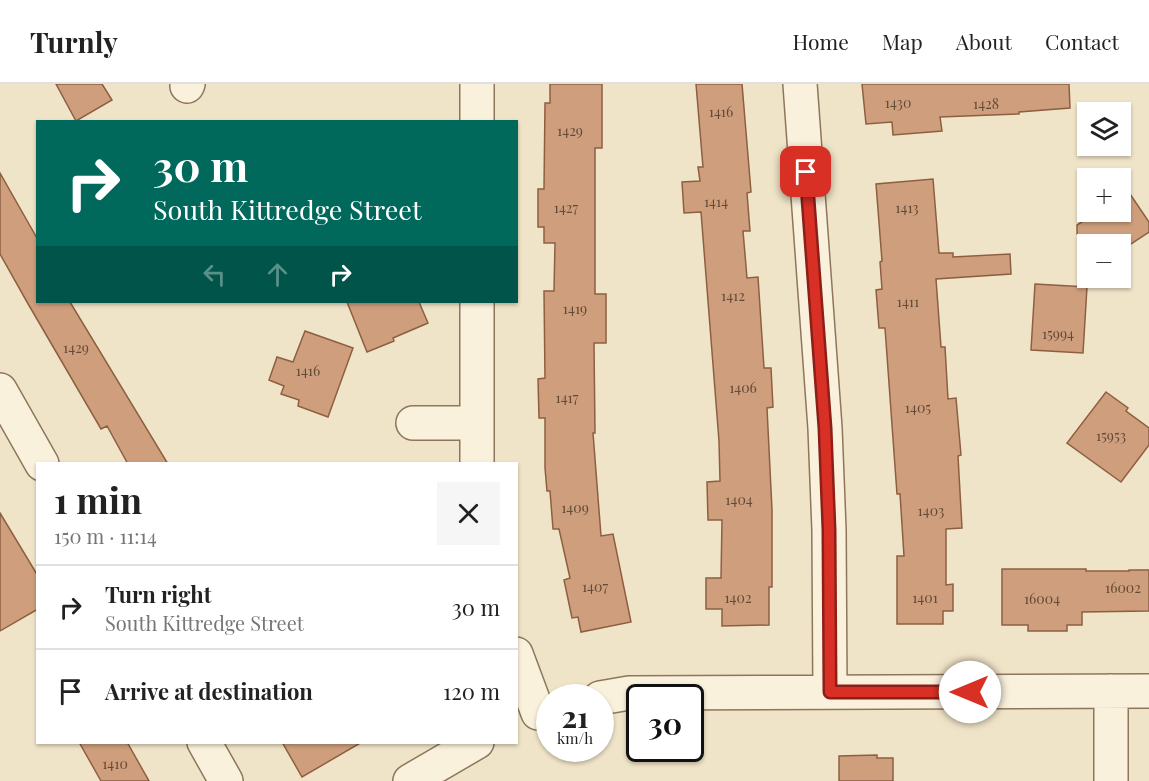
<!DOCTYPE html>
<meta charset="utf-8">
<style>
:root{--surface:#fff;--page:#f6f6f6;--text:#222;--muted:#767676;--line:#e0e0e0}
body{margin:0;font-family:"Playfair Display",serif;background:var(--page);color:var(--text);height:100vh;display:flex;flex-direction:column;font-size:22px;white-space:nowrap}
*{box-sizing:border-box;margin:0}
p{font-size:20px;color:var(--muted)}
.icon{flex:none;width:33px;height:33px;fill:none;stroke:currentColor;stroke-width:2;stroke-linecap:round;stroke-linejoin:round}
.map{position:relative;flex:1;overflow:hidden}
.side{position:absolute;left:36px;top:378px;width:482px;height:282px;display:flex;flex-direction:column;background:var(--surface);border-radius:0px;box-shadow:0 2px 4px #0004}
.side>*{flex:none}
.guide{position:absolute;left:36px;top:36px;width:482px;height:183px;border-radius:0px;box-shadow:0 2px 4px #0004;background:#00695c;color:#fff;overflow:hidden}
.buttons{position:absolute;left:1077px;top:18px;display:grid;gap:12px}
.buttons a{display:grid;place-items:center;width:54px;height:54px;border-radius:0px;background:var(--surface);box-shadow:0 2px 4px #0004;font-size:30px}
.speed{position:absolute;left:536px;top:600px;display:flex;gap:12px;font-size:30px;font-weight:700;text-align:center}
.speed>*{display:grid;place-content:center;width:78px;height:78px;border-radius:50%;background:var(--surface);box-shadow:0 2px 4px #0004;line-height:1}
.speed small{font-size:15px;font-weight:400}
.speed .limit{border:3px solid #111;border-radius:9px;background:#fff;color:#111}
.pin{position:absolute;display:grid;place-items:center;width:51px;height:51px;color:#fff;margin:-26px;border-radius:12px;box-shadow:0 3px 9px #0006}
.me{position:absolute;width:66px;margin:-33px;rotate:270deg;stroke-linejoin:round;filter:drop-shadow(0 0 4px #0008)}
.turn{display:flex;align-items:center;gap:21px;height:126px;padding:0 18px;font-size:27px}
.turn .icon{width:78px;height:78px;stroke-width:2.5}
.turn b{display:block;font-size:42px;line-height:51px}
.lanes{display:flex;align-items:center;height:57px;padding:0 18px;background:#0003;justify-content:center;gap:30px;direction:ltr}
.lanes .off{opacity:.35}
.round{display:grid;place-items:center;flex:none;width:63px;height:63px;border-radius:0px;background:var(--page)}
.headline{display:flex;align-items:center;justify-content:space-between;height:102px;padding:0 18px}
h1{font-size:36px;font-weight:700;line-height:45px}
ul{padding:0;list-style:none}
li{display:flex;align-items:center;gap:18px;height:84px;padding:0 18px;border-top:2px solid var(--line)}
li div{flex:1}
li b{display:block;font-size:22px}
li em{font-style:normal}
header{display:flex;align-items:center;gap:36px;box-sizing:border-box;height:84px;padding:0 30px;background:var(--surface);border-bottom:2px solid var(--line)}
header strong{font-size:28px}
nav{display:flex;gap:33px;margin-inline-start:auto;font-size:21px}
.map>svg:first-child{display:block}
.building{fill:#cf9f7d;stroke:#8d5f41;stroke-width:1.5}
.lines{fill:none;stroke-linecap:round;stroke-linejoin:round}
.minor-casing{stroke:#8d765c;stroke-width:36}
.minor{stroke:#faf1dc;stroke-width:33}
.route-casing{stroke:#8d1f18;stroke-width:15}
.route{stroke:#d93025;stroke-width:10}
.labels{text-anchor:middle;stroke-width:6;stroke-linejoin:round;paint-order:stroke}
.number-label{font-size:14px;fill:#624a37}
</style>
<header>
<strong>Turnly</strong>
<nav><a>Home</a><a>Map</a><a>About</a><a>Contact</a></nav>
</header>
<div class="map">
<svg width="1149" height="697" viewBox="0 0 1149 697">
<rect width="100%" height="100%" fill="#f0e4c8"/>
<!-- building -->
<path class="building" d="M 56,0 L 102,0 L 112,16 L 76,37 Z
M 550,0 L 602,0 L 602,64 L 595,64 L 595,210 L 606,210 L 606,259 L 594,259 L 595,349 L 593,349 L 601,452 L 613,450 L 631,538 L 581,548 L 578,533 L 572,534 L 564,496 L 570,494 L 559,445 L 553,445 L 550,407 L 547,407 L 545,384 L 545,334 L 539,334 L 538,295 L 545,294 L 544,207 L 554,207 L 555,159 L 544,159 L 544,143 L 538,143 L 538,105 L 544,105 L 545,19 L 550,19 Z
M 696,0 L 742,0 L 751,108 L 747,109 L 750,147 L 743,147 L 747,194 L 758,193 L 764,284 L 771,284 L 773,323 L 767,324 L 772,426 L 772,503 L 769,503 L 769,541 L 722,542 L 722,525 L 706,525 L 706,494 L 721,494 L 722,436 L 708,436 L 707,398 L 720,397 L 719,357 L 701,128 L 684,129 L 682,98 L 700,97 L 698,83 L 703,83 Z
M 862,0 L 1069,0 L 1070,24 L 1019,28 L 1019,30 L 940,33 L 942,47 L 893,51 L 892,38 L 866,40 Z
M 0,89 L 38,156 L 38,218 L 70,218 L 168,380 L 128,380 L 107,342 L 101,345 L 27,218 L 0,170 Z
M 933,95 L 939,169 L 953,169 L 953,173 L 1010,170 L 1011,190 L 936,195 L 941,263 L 945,263 L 948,315 L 956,314 L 961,371 L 958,372 L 962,444 L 946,445 L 946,501 L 953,500 L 953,527 L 943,527 L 943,540 L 897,540 L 897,472 L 904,472 L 900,410 L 897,410 L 885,244 L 879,244 L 876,206 L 882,205 L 880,178 L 882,177 L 876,100 Z
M 1128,107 L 1149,138 L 1149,148 L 1122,166 L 1125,170 L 1120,172 L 1120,160 L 1088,160 L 1088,166 L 1077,150 L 1077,141 L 1097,128 L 1120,128 L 1120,112 Z
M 1035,200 L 1087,203 L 1083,269 L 1031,266 Z
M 347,218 L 419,218 L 428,239 L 393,254 L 394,257 L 367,268 Z
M 305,247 L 353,264 L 328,333 L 298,322 L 299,316 L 281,310 L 284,302 L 269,296 L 277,273 L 293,278 Z
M 1106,308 L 1128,324 L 1126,327 L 1149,344 L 1149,361 L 1121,398 L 1067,359 Z
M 0,429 L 38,492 L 38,525 L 0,547 Z
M 1002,485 L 1086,485 L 1086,487 L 1129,487 L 1129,486 L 1149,486 L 1149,527 L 1082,528 L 1082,541 L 1067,541 L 1067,547 L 1028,547 L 1028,541 L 1002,541 Z
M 79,658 L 127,658 L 149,697 L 101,697 Z
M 282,658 L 362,658 L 302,693 Z
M 877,671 L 877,674 L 893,674 L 893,697 L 839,697 L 839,672 Z"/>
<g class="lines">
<!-- minor casing -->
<g class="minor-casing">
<path id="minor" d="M 800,0 L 825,344 L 829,446 L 830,608
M 187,2 L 188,0
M 477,38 L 477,0
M 477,218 L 477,380
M 0,306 L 42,380
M 413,339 L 477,339
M 516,570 L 538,629
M 1111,607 L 1111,697
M 600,614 L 629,609 L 1149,607
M 204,658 L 226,697
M 410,697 L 477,658"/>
</g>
<!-- minor -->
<use href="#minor" class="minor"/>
</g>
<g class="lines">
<!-- route casing -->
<g class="route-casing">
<path id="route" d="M 806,88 L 825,344 L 829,446 L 830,608 L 970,608"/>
</g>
<!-- route -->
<use href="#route" class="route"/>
</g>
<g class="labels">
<!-- number labels -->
<g class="number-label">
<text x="898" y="24">1430</text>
<text x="986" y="25">1428</text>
<text x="721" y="33">1416</text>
<text x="570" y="52">1429</text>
<text x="716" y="123">1414</text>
<text x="566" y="129">1427</text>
<text x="907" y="129">1413</text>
<text x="733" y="217">1412</text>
<text x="908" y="223">1411</text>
<text x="575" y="230">1419</text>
<text x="1058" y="255">15994</text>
<text x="76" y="269">1429</text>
<text x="308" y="292">1416</text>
<text x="743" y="309">1406</text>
<text x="567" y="319">1417</text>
<text x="918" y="329">1405</text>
<text x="1111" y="357">15953</text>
<text x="739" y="421">1404</text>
<text x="575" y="429">1409</text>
<text x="931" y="432">1403</text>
<text x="595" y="508">1407</text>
<text x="1123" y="509">16002</text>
<text x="738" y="519">1402</text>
<text x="925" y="519">1401</text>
<text x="1042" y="520">16004</text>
<text x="115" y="685">1410</text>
</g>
</g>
</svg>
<div class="buttons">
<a><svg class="icon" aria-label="layers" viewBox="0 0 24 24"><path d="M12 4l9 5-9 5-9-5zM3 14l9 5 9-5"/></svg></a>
<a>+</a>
<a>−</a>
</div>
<div class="speed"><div>21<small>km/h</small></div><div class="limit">30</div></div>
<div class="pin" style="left:806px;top:88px;background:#d93025"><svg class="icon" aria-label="arrive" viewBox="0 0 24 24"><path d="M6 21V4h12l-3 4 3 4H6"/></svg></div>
<svg class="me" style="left:970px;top:608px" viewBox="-20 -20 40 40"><circle r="19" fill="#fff"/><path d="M0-13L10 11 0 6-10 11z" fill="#d93025"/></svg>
<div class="guide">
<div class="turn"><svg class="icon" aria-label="right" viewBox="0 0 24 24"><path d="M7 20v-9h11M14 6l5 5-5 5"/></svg><div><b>30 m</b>South Kittredge Street</div></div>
<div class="lanes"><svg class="icon off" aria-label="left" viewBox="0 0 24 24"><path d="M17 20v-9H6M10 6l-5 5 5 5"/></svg><svg class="icon off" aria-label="ahead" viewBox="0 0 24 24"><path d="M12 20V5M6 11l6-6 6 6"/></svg><svg class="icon" aria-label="right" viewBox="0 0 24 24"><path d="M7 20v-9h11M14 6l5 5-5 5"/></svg></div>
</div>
<section class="side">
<div class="headline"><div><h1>1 min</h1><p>150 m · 11:14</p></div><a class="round"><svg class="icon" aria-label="close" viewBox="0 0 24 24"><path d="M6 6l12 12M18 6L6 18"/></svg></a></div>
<ul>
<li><svg class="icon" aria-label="right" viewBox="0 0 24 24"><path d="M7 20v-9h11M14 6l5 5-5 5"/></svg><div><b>Turn right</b><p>South Kittredge Street</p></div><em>30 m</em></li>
<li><svg class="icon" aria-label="arrive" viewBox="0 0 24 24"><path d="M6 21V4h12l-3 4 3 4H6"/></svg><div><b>Arrive at destination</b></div><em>120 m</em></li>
</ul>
</section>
</div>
